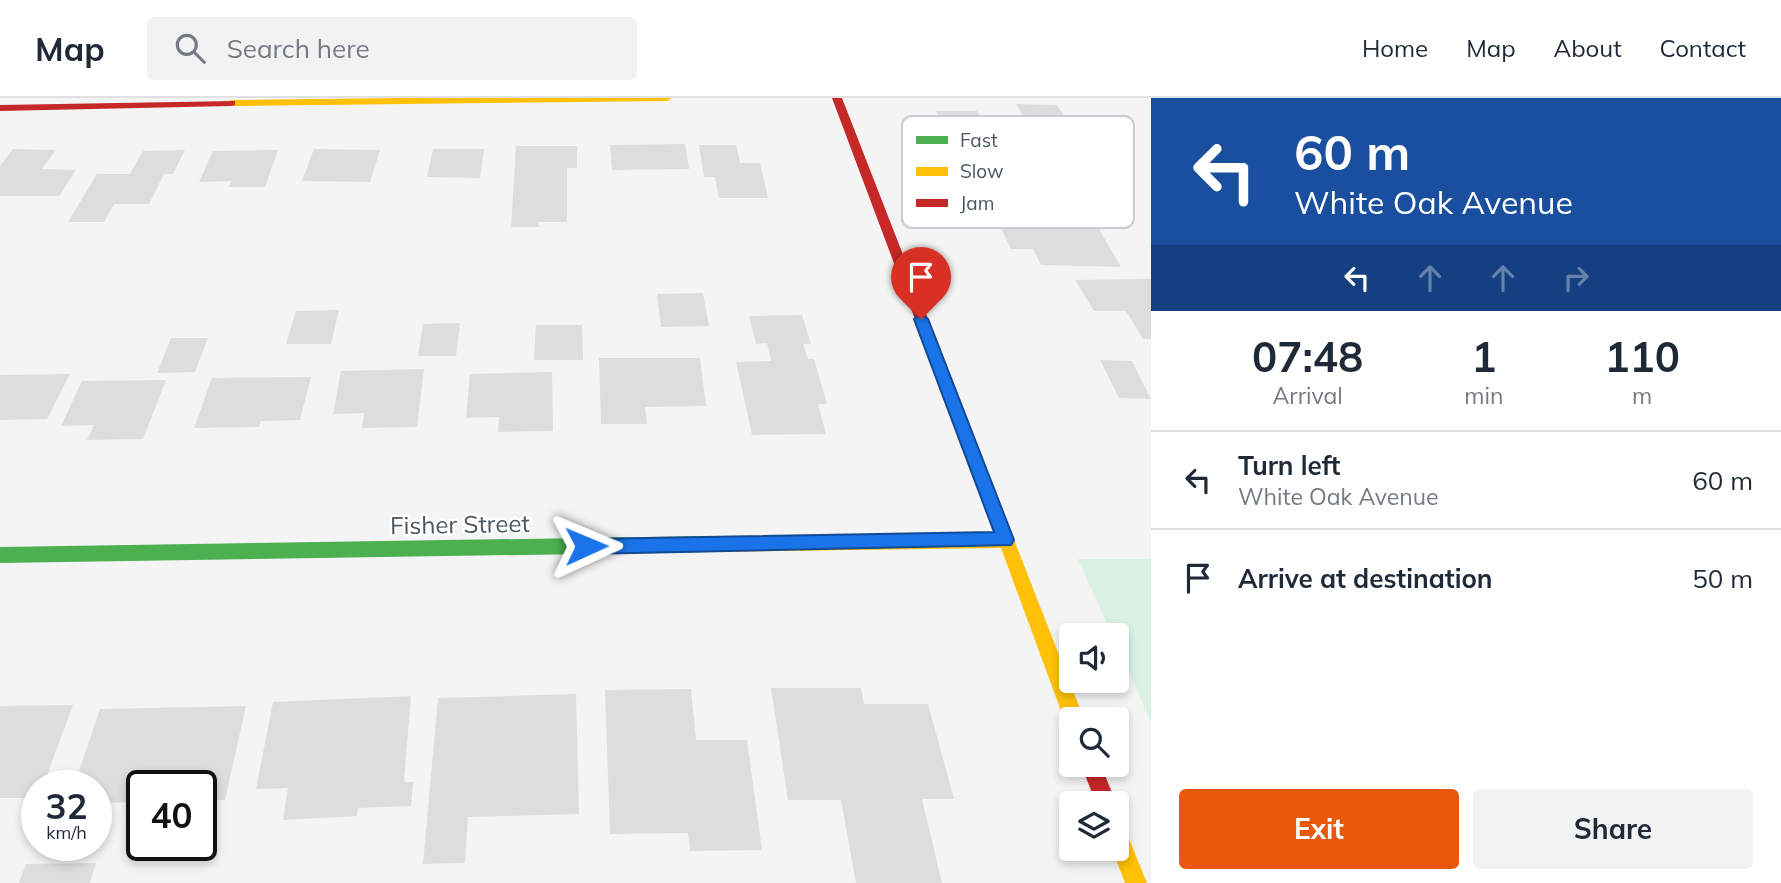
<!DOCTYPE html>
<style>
:root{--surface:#fff;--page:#f2f2f3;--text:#1f2937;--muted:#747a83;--line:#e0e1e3;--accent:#ea580c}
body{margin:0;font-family:Mulish,sans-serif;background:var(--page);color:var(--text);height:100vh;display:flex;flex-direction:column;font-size:26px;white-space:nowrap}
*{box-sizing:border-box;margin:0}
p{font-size:23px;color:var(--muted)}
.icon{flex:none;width:38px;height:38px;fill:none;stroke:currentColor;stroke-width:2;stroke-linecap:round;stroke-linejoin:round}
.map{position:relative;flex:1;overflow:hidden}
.sheet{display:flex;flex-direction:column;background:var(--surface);width:630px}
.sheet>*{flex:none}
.guide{background:#1a4fa0;color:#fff;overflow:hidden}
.buttons{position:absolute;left:1059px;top:525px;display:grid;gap:14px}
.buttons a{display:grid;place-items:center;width:70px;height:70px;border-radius:7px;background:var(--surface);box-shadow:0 4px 10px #0003;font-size:35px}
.speed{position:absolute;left:21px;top:672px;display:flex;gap:14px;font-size:35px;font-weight:700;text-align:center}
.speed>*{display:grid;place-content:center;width:91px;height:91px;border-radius:50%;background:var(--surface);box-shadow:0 4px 10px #0003;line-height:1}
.speed small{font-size:18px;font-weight:400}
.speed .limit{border:4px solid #111;border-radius:10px;background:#fff;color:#111}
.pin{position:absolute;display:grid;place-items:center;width:60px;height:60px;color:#fff;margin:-72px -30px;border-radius:50% 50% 50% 0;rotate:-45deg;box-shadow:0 0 7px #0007}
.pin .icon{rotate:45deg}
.me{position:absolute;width:77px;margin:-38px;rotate:89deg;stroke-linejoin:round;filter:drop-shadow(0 0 5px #0008)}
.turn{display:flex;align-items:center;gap:24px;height:147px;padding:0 28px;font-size:32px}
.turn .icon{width:91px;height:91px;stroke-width:2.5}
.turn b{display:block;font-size:49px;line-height:60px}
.lanes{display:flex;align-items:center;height:66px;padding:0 28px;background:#0003;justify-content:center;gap:35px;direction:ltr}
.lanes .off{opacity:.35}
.eta{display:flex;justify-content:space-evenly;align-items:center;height:119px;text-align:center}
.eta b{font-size:42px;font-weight:700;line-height:49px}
.primary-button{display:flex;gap:14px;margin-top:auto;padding:14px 28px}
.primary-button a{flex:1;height:80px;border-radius:7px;background:var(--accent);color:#fff;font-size:28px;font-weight:700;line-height:80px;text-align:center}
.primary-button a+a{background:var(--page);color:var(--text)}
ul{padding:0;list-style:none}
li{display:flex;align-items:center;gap:21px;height:98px;padding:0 28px;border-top:2px solid var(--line)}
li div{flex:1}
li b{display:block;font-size:26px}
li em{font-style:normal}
header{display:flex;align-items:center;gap:42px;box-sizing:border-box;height:98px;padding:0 35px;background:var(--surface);border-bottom:2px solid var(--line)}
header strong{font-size:33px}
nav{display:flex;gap:38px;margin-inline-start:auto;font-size:24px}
.search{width:490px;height:63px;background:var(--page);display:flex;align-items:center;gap:18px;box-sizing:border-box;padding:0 24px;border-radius:7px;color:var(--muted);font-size:26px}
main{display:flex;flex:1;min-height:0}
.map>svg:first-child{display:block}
.green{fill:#d9f2e3}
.building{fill:#ddddde}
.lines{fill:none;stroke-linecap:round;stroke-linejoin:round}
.fast{fill:#4caf50;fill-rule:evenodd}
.slow{fill:#ffc107;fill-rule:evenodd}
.jam{fill:#c62828;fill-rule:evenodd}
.route{fill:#1a73e8;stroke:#114b97;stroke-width:2}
.labels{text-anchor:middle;stroke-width:5;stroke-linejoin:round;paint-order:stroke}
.street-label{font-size:24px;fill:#4a5661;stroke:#fff}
.key{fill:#fff;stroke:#c9ccd0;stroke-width:2}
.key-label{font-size:19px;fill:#4a5661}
</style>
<header>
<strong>Map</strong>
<div class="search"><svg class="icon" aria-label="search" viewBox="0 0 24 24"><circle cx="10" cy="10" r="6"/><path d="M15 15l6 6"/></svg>Search here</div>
<nav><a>Home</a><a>Map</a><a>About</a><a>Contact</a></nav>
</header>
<main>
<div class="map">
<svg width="1151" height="785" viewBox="0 0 1151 785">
<rect width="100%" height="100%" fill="#f4f4f4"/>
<!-- green -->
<path class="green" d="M 1078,461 L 1151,461 L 1151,624 L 1117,547 L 1116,537 L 1112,537 Z"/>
<!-- building -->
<path class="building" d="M 1016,6 L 1057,7 L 1070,27 L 1028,26 Z
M 936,13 L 977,13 L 986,28 L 998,28 L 1001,32 L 988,32 L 995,44 L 953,45 Z
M 685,46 L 689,71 L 612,72 L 610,47 Z
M 699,47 L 736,47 L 740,65 L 760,65 L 768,100 L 719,100 L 715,79 L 704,79 Z
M 516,48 L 577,48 L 577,70 L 567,70 L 567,124 L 538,124 L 539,129 L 511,129 Z
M 13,51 L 56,52 L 42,71 L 76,72 L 59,98 L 0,98 L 0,68 Z
M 314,51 L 380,52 L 370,84 L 302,83 Z
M 433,51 L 484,51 L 480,80 L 427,79 Z
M 185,52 L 173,76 L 164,76 L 149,106 L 114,106 L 104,124 L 68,124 L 97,76 L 130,76 L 143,53 Z
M 278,52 L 265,89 L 229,89 L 232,83 L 199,84 L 213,53 Z
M 998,124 L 1096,126 L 1121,169 L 1041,167 L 1033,151 L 1011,151 Z
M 1151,181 L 1151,241 L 1143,241 L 1126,213 L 1094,213 L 1075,182 Z
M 703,195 L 709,228 L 661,229 L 657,196 Z
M 339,212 L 331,246 L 286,246 L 296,213 Z
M 802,217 L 811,246 L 803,246 L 808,261 L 814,261 L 827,306 L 818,306 L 826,336 L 752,337 L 736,264 L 771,263 L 767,245 L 756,246 L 749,218 Z
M 460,225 L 456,258 L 418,258 L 423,226 Z
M 536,227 L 582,227 L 583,262 L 534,262 Z
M 171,240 L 208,240 L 195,274 L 157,275 Z
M 599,260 L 700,260 L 706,308 L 645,309 L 647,326 L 601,326 Z
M 1100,262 L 1132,263 L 1151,301 L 1119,300 Z
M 424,271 L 417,329 L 362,330 L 364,315 L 333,316 L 341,273 Z
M 552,274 L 553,333 L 498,334 L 499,319 L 466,320 L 470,276 Z
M 70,276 L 47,321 L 0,322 L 0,277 Z
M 311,279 L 300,322 L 261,323 L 259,329 L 194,330 L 212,280 Z
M 166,282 L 143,341 L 87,342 L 94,327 L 61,328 L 82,283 Z
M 771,590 L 861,590 L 864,606 L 928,606 L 954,701 L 922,701 L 942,785 L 856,785 L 841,702 L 788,702 Z
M 691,591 L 696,642 L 747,642 L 762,752 L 690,753 L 688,735 L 610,736 L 605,592 Z
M 576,596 L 579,716 L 468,719 L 465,765 L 423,766 L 438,600 Z
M 411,598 L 404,684 L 413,684 L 411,708 L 358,710 L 357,718 L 283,722 L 288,690 L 256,691 L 273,604 Z
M 73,607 L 43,688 L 37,688 L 37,700 L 0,700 L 0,608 Z
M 246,608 L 225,702 L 201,702 L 201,688 L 142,688 L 142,704 L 96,705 L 96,688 L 74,688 L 100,611 Z
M 96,765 L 90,785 L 19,785 L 26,766 Z"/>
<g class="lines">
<!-- fast -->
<path class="fast" d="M 711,438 L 717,441 L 719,446 L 717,451 L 711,454 L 0,465 L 0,449 Z"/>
<!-- slow -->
<path class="slow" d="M 402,0 L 672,0 L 667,3 L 231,8 L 226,5 L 231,2 Z
M 998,414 L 1004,416 L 1006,421 L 1084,621 L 1071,621 L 1071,629 L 1067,628 L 1064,621 L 1001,450 L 711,454 L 705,451 L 703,446 L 705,441 L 711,438 L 995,435 L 990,421 L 992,416 Z
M 1116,723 L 1123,726 L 1147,785 L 1125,785 L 1112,751 L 1116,751 Z"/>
<!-- jam -->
<path class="jam" d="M 832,0 L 842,0 L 1006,421 L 1004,426 L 998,428 L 992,426 L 990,421 Z
M 235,3 L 235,7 L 231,8 L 0,13 L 0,7 Z
M 1081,667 L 1101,667 L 1116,705 L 1096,705 Z"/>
</g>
<!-- route -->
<path class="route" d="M 921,216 L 928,221 L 1014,442 L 1011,447 L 586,456 L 581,454 L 578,448 L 581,443 L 586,441 L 994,434 L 914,221 Z"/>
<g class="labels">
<!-- street labels -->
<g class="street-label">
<text transform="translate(460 427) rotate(-1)" y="8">Fisher Street</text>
</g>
</g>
<!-- legend -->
<rect x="902" y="18" width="232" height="112" rx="10" class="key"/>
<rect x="916" y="38" width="32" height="8" fill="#4caf50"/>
<rect x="916" y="69" width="32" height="9" fill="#ffc107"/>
<rect x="916" y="101" width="32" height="8" fill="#c62828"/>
<g class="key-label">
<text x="960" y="49">Fast</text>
<text x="960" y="80">Slow</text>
<text x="960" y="112">Jam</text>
</g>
</svg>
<div class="buttons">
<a><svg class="icon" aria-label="sound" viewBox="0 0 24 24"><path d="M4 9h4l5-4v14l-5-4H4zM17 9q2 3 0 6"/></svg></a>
<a><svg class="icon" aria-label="search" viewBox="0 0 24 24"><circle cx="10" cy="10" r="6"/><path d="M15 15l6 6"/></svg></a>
<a><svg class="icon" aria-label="layers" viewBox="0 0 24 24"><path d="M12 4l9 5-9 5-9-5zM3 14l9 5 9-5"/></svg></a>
</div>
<div class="speed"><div>32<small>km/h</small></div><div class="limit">40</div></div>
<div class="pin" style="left:921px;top:221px;background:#d93025"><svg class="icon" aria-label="arrive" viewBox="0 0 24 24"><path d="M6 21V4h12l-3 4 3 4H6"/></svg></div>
<svg class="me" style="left:586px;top:448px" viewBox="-20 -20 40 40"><path d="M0-17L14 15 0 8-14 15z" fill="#1a73e8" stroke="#fff" stroke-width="4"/></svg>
</div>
<section class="sheet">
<div class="guide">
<div class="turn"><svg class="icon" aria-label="left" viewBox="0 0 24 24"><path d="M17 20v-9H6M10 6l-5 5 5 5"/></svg><div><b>60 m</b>White Oak Avenue</div></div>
<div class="lanes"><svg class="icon" aria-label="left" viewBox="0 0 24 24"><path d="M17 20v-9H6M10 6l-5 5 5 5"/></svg><svg class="icon off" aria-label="ahead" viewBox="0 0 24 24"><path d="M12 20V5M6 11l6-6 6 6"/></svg><svg class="icon off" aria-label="ahead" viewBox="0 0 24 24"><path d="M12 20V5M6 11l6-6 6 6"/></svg><svg class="icon off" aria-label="right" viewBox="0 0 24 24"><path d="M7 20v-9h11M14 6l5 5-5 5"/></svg></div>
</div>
<div class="eta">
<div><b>07:48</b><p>Arrival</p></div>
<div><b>1</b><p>min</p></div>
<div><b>110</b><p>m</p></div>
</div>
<ul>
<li><svg class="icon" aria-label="left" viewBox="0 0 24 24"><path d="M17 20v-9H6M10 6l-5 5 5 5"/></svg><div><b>Turn left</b><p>White Oak Avenue</p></div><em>60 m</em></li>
<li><svg class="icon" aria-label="arrive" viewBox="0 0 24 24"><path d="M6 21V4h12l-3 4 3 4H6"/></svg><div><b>Arrive at destination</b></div><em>50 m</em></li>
</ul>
<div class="primary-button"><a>Exit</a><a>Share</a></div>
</section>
</main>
